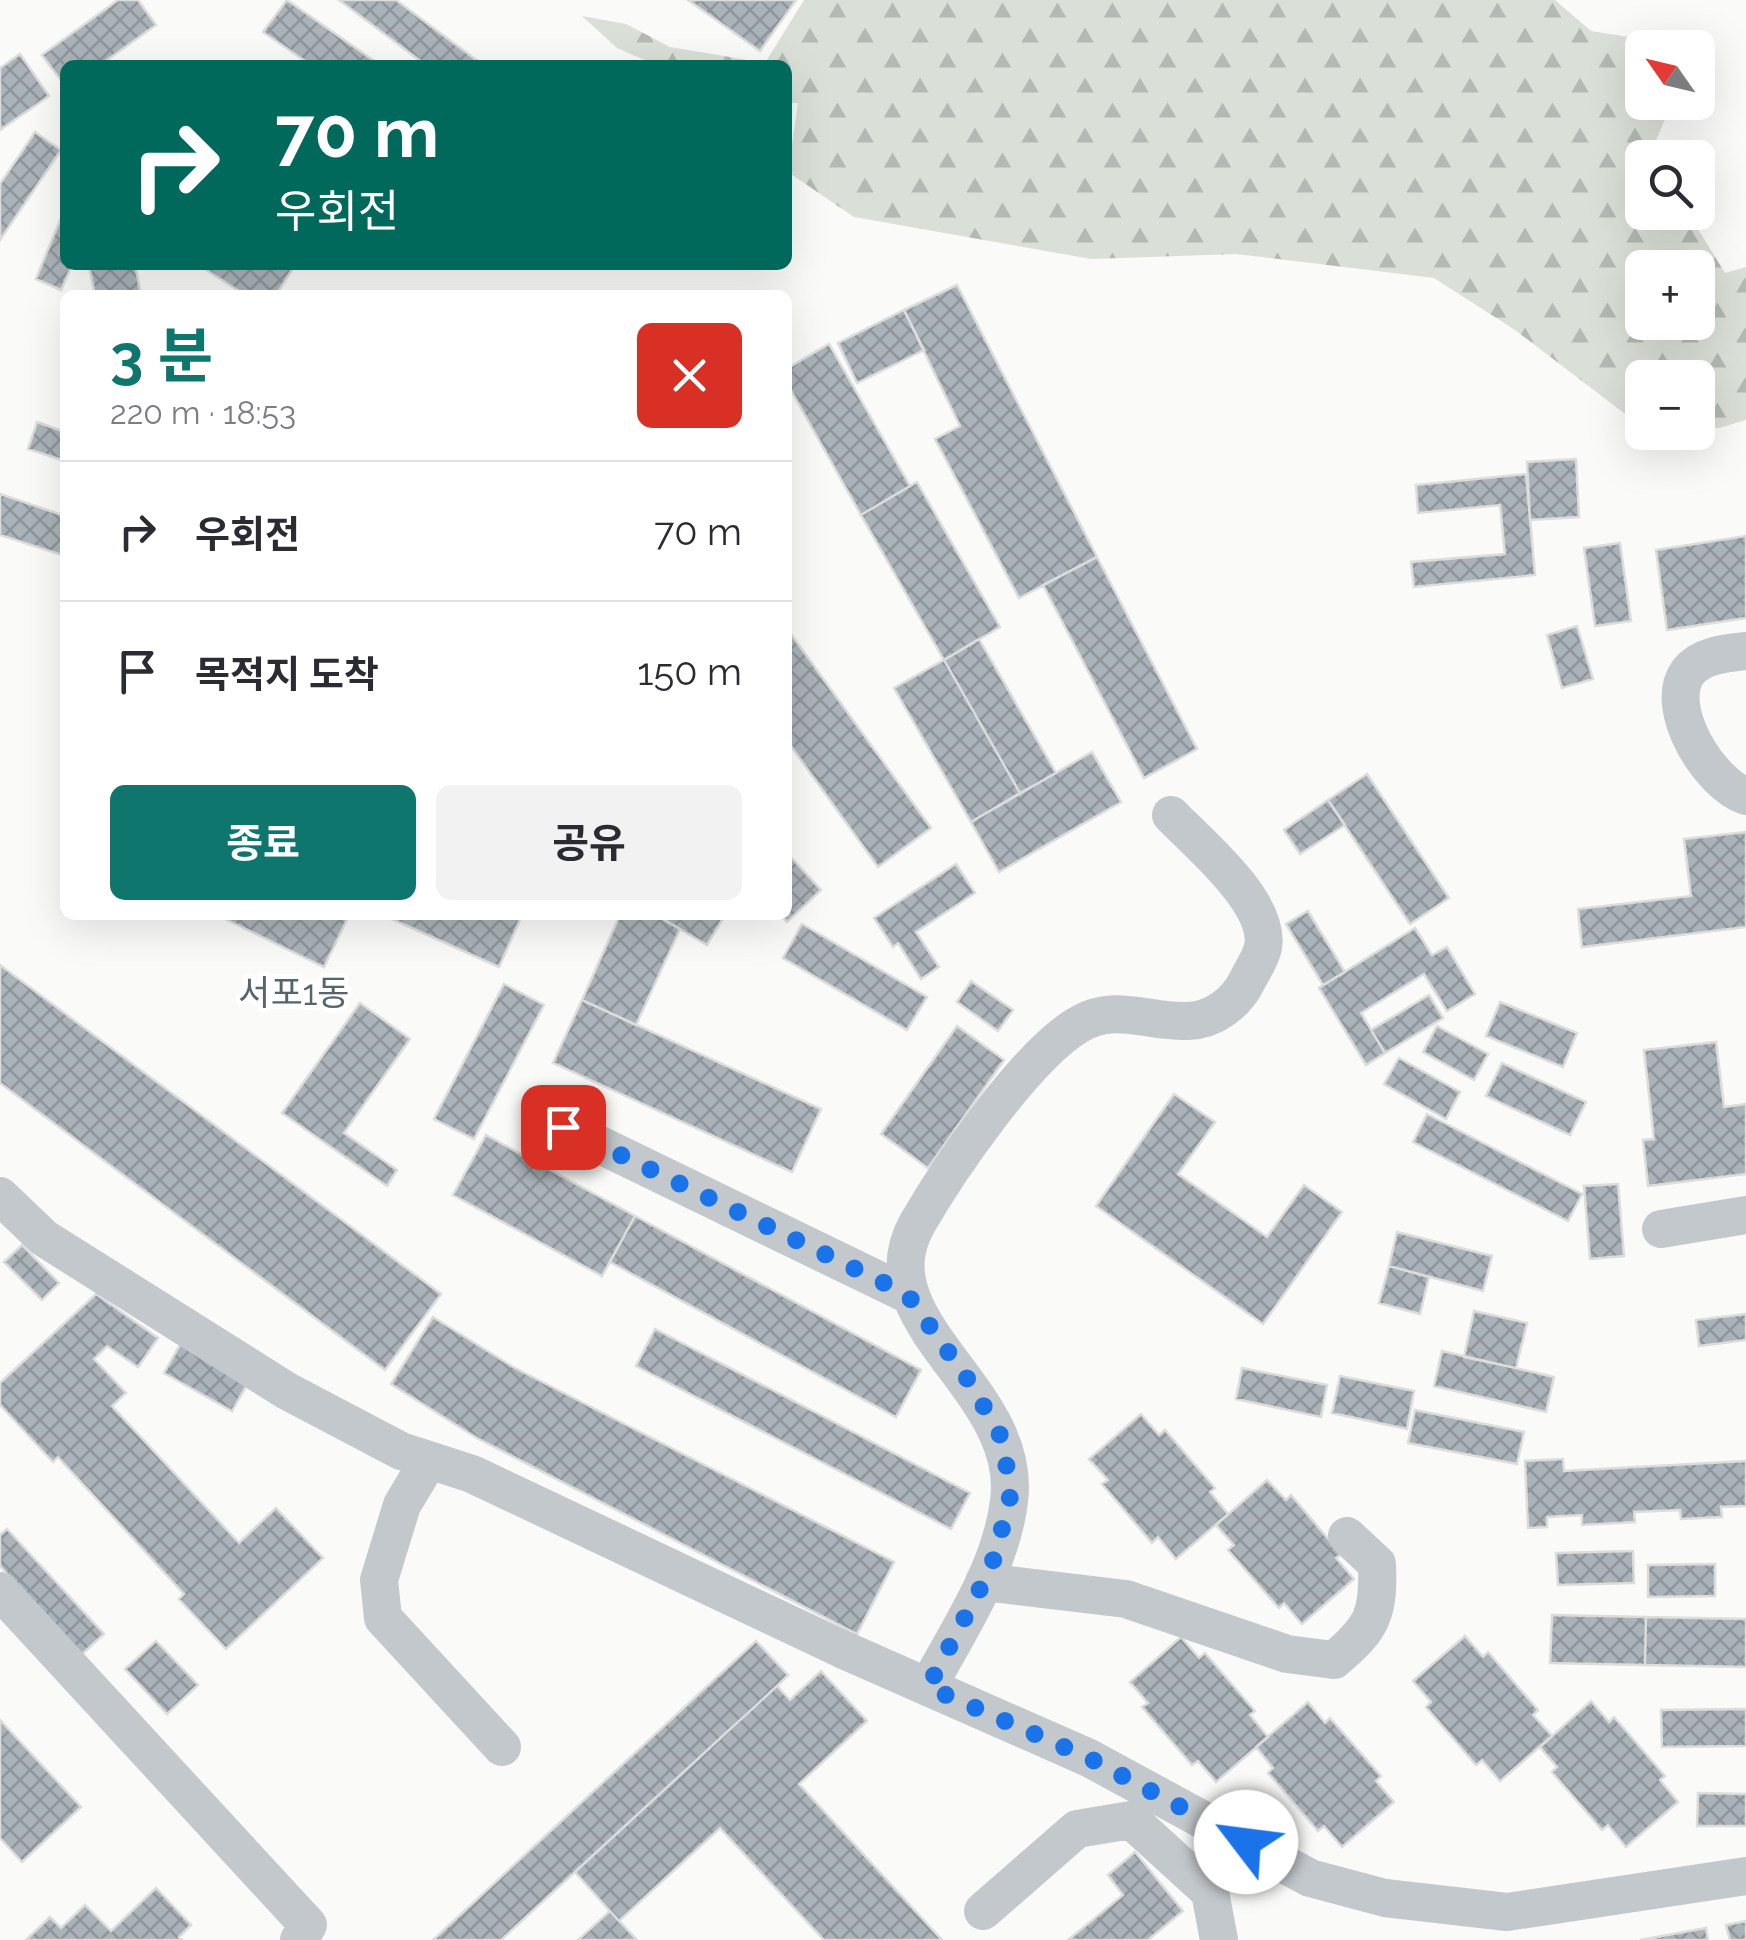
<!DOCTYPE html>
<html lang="ko">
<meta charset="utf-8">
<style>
:root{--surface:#fff;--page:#f2f2f3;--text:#2b2b33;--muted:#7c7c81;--line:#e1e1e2;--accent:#0f766e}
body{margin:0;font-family:Raleway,"Noto Sans KR",sans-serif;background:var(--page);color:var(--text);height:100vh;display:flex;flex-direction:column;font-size:38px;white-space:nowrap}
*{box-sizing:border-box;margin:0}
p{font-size:32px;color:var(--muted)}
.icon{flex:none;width:55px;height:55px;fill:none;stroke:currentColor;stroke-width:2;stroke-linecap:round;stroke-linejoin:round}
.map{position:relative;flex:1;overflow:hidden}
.details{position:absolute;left:60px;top:290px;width:732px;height:630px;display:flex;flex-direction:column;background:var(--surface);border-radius:15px;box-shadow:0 10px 40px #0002}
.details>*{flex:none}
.hud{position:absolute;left:60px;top:60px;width:732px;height:210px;border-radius:15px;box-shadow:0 10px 40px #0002;background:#00695c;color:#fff;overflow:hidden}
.needle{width:65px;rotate:304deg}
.tools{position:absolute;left:1625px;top:30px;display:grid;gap:20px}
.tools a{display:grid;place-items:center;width:90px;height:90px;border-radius:15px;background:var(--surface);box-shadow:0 10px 40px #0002;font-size:50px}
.pin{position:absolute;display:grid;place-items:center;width:85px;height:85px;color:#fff;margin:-42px;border-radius:20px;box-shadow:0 5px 15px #0006}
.me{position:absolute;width:110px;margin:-55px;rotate:300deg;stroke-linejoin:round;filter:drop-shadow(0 0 8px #0008)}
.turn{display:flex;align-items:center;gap:35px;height:210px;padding:0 50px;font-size:45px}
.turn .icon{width:130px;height:130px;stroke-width:2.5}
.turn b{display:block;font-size:70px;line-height:85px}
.round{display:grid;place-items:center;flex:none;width:105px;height:105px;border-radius:15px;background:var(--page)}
.summary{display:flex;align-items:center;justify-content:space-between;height:170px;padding:0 50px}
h1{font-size:60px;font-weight:700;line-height:75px;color:var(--accent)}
.button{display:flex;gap:20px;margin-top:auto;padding:20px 50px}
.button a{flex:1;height:115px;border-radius:15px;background:var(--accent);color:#fff;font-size:40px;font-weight:700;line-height:115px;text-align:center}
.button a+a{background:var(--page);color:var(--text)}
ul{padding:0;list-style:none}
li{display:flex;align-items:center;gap:30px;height:140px;padding:0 50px;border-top:2px solid var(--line)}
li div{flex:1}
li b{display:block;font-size:38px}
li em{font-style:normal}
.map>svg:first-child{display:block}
.forest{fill:url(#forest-firs);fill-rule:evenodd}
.building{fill:url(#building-cross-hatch);stroke:#dcdcda;stroke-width:2.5}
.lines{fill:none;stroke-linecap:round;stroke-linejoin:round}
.minor{stroke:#c3c8cc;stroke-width:38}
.route{stroke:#1a73e8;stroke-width:18;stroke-dasharray:0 32.4}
.labels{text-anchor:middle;stroke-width:10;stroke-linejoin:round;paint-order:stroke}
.quarter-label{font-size:35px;fill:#57646e;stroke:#fff}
</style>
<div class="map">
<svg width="1746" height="1940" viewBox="0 0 1746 1940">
<defs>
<pattern id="forest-firs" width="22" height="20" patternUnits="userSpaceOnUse" patternTransform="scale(2.5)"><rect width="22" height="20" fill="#dadfd7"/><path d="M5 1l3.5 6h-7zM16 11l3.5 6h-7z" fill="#b4b9b4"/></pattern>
<pattern id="building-cross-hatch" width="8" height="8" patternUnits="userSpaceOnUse" patternTransform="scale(2.5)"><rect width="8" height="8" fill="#aab3b9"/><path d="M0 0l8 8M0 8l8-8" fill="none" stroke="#8e969c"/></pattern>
</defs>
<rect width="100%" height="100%" fill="#fafaf8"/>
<!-- forest -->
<path class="forest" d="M 804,0 L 1555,0 L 1591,31 L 1666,43 L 1667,47 L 1642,48 L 1642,102 L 1672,103 L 1654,145 L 1660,157 L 1642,158 L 1642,212 L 1688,213 L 1725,273 L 1746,267 L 1746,420 L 1719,428 L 1698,426 L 1698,378 L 1642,378 L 1642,423 L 1637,423 L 1515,330 L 1434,278 L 1236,254 L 1091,259 L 854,217 L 788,172 L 798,103 L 788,103 L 788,65 L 656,65 L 617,48 L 582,16 L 626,24 L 670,47 L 765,63 ZM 1642,268 L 1698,268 L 1698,322 L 1642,322 Z"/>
<!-- building -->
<path class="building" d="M 118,0 L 138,0 L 156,25 L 100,65 L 65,65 L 65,86 L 42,55 Z
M 287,0 L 380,65 L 311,65 L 263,32 Z
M 339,0 L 396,0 L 483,65 L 426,65 Z
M 688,0 L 796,0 L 760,51 Z
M 20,54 L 49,96 L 0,130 L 0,68 Z
M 35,132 L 61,150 L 0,240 L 0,184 Z
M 65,208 L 65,265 L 72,265 L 61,290 L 36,279 Z
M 89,265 L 135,265 L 141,295 L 95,295 Z
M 199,265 L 295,265 L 276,295 L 245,295 Z
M 957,285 L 1097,557 L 1019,598 L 935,439 L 960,426 L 904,310 Z
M 904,310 L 924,350 L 857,383 L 838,343 Z
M 829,344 L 910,486 L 861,515 L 788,385 L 788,368 Z
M 37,422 L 65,432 L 65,461 L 28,449 Z
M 1576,459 L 1579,517 L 1530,520 L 1527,462 Z
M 1526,474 L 1535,575 L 1414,587 L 1411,562 L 1505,554 L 1500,505 L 1418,513 L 1416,485 Z
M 917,482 L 1000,627 L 944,660 L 861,515 Z
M 0,494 L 65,516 L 65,556 L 0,535 Z
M 1746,536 L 1746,618 L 1667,630 L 1656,550 Z
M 1620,543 L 1631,621 L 1595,626 L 1584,548 Z
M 1097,557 L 1197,749 L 1144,778 L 1043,585 Z
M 1577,626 L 1593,679 L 1562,688 L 1547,635 Z
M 788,630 L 931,828 L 878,867 L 788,742 Z
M 979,639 L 1056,773 L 1020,793 L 944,660 Z
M 944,660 L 1020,793 L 971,822 L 894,688 Z
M 1092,752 L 1121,802 L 999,872 L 971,822 Z
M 1367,774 L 1449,898 L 1410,924 L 1328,800 Z
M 1328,800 L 1345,825 L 1300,854 L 1284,830 Z
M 1746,832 L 1746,927 L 1582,947 L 1578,909 L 1691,896 L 1684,839 Z
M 788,854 L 821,890 L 787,922 L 781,915 L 788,915 Z
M 956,864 L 975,893 L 916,932 L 939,967 L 921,979 L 898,943 L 893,947 L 874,918 Z
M 1308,911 L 1345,972 L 1323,985 L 1286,924 Z
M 217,915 L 349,915 L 324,967 Z
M 383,915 L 522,915 L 499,967 Z
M 620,915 L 656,915 L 680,929 L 636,1025 L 582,1000 Z
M 656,915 L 725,915 L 707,945 Z
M 802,924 L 927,997 L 907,1030 L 783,958 Z
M 1415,928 L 1432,955 L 1447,947 L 1475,994 L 1447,1011 L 1424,974 L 1361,1013 L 1385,1053 L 1366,1065 L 1319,988 Z
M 0,965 L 441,1294 L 385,1370 L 0,1083 Z
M 971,981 L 1013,1010 L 998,1031 L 957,1002 Z
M 504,984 L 544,1005 L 474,1139 L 434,1119 Z
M 1429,995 L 1443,1018 L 1385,1053 L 1371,1030 Z
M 582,1000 L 821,1109 L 792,1172 L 553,1063 Z
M 1500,1002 L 1577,1033 L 1563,1067 L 1486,1036 Z
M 360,1003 L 410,1039 L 344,1133 L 397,1170 L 387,1186 L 282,1113 Z
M 957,1026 L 1004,1060 L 928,1168 L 881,1134 Z
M 1437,1026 L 1488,1054 L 1474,1080 L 1423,1052 Z
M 1716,1042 L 1724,1107 L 1746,1104 L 1746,1174 L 1648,1186 L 1643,1140 L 1654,1139 L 1644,1050 Z
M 1399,1058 L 1460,1092 L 1446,1119 L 1384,1084 Z
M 1502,1063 L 1586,1102 L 1570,1135 L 1486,1096 Z
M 1174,1094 L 1215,1122 L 1178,1174 L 1267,1237 L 1304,1185 L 1342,1212 L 1263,1324 L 1096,1206 Z
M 1427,1114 L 1582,1194 L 1568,1221 L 1413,1142 Z
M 486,1135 L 635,1216 L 602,1276 L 453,1195 Z
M 1618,1184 L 1624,1256 L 1590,1259 L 1584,1186 Z
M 635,1216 L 921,1370 L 896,1417 L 610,1262 Z
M 1397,1232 L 1492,1256 L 1483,1291 L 1389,1266 Z
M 22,1245 L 59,1283 L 42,1300 L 4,1262 Z
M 1389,1266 L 1429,1277 L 1420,1314 L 1379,1303 Z
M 96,1294 L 158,1338 L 138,1367 L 107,1346 L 94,1359 L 126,1393 L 112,1406 L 239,1543 L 276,1508 L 323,1558 L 226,1649 L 179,1599 L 184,1594 L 58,1457 L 53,1462 L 0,1405 L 0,1383 Z
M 1474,1311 L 1527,1323 L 1516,1368 L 1464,1357 Z
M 1746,1314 L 1746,1340 L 1699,1346 L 1696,1320 Z
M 433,1317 L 513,1367 L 894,1562 L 857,1634 L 477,1438 L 391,1384 Z
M 655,1329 L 970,1493 L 951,1529 L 636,1366 Z
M 181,1343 L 249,1381 L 232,1411 L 164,1373 Z
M 1442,1351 L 1554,1377 L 1546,1412 L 1434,1386 Z
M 1242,1368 L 1327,1385 L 1321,1417 L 1236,1399 Z
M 1340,1376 L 1414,1391 L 1407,1429 L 1332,1413 Z
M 1415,1410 L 1524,1432 L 1517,1464 L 1408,1443 Z
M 1141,1414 L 1159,1435 L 1165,1430 L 1215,1488 L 1210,1492 L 1228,1514 L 1176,1559 L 1158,1537 L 1152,1543 L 1102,1484 L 1108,1480 L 1089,1459 Z
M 1563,1459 L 1564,1471 L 1746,1461 L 1746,1506 L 1721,1507 L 1722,1517 L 1681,1519 L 1680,1510 L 1634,1512 L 1635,1522 L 1582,1525 L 1582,1515 L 1547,1517 L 1547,1527 L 1528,1528 L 1525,1461 Z
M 1267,1480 L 1286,1500 L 1291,1495 L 1341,1554 L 1336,1558 L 1354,1579 L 1302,1624 L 1284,1603 L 1279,1608 L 1228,1550 L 1234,1545 L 1216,1525 Z
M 7,1529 L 104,1634 L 81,1655 L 0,1566 L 0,1535 Z
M 1633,1551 L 1634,1583 L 1558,1585 L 1556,1553 Z
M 1715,1564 L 1715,1596 L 1648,1597 L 1648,1565 Z
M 1552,1615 L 1646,1617 L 1645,1665 L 1550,1663 Z
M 1646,1617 L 1746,1619 L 1746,1667 L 1645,1665 Z
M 1465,1636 L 1483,1657 L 1488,1652 L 1538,1710 L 1533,1715 L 1552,1736 L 1500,1781 L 1482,1760 L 1476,1765 L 1426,1707 L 1431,1702 L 1413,1681 Z
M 1181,1637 L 1199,1658 L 1205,1653 L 1255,1711 L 1250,1715 L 1268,1737 L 1216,1782 L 1198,1761 L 1192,1765 L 1142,1707 L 1148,1703 L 1130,1682 Z
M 156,1641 L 198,1685 L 167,1714 L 125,1669 Z
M 756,1641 L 788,1675 L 777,1686 L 501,1940 L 433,1940 Z
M 821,1671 L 867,1721 L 799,1784 L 942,1940 L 824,1940 L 720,1828 L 619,1921 L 575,1872 L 777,1686 L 790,1700 Z
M 1591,1701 L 1609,1722 L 1614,1717 L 1665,1776 L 1660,1780 L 1678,1802 L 1626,1847 L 1608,1825 L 1602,1830 L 1552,1772 L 1557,1767 L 1540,1747 Z
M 1308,1702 L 1325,1723 L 1330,1718 L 1381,1776 L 1376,1781 L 1394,1802 L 1342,1847 L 1324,1826 L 1318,1831 L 1268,1773 L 1273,1768 L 1256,1747 Z
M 1746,1709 L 1746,1746 L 1662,1747 L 1661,1710 Z
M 0,1720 L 81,1807 L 22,1862 L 0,1838 Z
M 1698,1793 L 1746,1794 L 1746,1826 L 1697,1826 Z
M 1135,1852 L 1183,1911 L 1148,1940 L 1068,1940 L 1123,1895 L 1108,1875 Z
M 156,1888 L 191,1925 L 179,1937 L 182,1940 L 26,1940 L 50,1917 L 61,1928 L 85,1905 L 111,1931 Z
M 610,1911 L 637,1940 L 578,1940 Z
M 1746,1921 L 1746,1940 L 1730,1940 L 1726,1925 Z
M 1706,1928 L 1708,1940 L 1640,1940 Z"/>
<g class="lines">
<!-- minor -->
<path class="minor" d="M 1746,651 C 1727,653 1701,655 1688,672 C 1662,708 1710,784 1746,796
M 563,1127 L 907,1294
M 0,1196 L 44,1238 L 287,1391 L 401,1451 L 472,1474 L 844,1650 L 1089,1758 L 1310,1878 L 1385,1898 L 1507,1912 L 1746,1876
M 1661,1229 L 1746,1215
M 429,1460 L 402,1505 L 379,1580 L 383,1618 L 502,1747
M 984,1582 L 1126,1599 L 1287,1654 L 1334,1660 C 1373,1628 1379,1613 1377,1564 L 1347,1536
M 0,1591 L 308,1925 L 299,1940
M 928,1687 C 959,1629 1001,1568 1009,1501 C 1024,1389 862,1323 917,1224 C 948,1170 1025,1057 1078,1025 C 1115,1002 1149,1023 1188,1021 C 1214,1020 1236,1003 1247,981 C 1252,971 1261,958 1263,947 C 1271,903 1199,844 1171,815
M 983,1911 L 1077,1829 L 1131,1820 L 1210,1892 L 1219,1940"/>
</g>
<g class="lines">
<!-- route -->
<path class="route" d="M 563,1127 L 907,1294 L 971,1384 L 1004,1442 L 1010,1500 L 991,1568 L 928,1687 L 1089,1758 L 1246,1842"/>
</g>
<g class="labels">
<!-- quarter labels -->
<g class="quarter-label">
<text x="294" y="1005">서포1동</text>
</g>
</g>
</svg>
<div class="tools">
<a><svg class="needle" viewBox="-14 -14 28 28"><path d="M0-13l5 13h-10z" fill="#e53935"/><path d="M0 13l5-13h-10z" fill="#7c7c81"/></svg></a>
<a><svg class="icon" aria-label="search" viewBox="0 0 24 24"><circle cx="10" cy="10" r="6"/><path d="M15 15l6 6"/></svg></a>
<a>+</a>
<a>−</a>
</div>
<div class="pin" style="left:563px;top:1127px;background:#d93025"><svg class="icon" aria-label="arrive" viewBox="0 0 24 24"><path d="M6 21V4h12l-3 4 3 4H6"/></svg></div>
<svg class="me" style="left:1246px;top:1842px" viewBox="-20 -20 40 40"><circle r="19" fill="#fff"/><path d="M0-13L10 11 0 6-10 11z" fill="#1a73e8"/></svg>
<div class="hud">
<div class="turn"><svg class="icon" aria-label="right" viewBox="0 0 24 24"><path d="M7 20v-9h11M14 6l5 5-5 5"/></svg><div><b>70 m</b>우회전</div></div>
</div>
<section class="details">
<div class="summary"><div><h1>3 분</h1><p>220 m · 18:53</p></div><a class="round" style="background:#d93025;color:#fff"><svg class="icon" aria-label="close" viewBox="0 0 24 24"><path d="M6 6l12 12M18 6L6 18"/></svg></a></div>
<ul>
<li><svg class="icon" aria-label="right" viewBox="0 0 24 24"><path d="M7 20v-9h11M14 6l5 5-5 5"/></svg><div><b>우회전</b></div><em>70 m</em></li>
<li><svg class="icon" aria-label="arrive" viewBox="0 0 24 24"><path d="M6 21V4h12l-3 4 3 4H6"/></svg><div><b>목적지 도착</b></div><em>150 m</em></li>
</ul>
<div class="button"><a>종료</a><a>공유</a></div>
</section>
</div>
